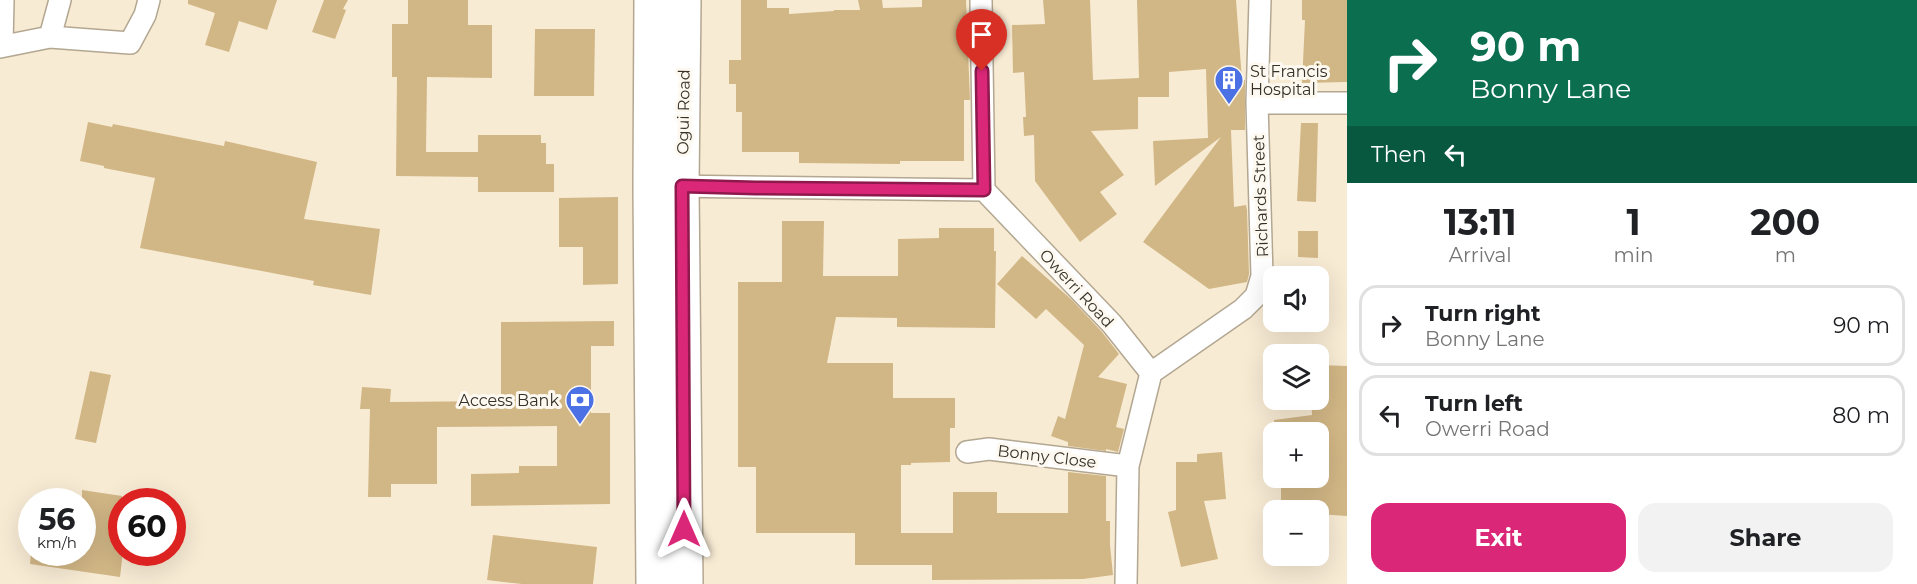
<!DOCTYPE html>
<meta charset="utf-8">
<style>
:root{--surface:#fff;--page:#f2f2f2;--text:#202124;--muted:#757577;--line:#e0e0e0;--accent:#db2777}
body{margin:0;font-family:Montserrat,sans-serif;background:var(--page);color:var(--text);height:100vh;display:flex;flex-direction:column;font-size:22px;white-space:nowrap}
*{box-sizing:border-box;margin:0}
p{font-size:20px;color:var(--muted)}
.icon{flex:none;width:33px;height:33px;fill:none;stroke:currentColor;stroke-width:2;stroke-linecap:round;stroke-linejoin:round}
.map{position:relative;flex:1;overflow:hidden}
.sheet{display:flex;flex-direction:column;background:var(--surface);width:570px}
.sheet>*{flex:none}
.hud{background:#0b6e4f;color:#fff;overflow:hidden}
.tools{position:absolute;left:1263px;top:266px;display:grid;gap:12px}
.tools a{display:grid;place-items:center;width:66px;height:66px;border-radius:12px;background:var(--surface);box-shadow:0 6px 24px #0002;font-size:30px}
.speed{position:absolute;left:18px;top:488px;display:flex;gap:12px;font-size:30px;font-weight:700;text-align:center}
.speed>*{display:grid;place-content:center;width:78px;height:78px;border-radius:50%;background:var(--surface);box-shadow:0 6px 24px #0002;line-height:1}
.speed small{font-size:15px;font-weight:400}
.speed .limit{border:9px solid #d22;background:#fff;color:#111}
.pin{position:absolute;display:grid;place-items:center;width:51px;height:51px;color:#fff;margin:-62px -26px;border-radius:50% 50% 50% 0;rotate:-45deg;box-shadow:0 0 6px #0007}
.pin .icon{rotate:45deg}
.me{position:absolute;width:66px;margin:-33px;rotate:0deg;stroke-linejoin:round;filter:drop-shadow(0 0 4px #0008)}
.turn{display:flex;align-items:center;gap:21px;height:126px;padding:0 24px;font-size:27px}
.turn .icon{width:78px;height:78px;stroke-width:2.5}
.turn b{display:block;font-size:42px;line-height:51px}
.then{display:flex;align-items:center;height:57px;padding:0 24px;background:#0003;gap:12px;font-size:22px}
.eta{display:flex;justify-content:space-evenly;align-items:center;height:102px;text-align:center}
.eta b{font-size:36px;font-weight:700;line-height:42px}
.primary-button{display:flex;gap:12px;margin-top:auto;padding:12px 24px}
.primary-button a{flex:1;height:69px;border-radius:18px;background:var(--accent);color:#fff;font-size:24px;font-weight:700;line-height:69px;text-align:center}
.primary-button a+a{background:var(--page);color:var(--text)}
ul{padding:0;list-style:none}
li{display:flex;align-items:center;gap:18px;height:81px;margin:0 12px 9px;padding:0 12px;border:3px solid var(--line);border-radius:18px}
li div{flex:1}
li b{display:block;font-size:22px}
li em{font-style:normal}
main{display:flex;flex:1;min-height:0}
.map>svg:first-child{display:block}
.building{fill:#d2b786}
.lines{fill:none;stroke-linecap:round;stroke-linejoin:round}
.street-casing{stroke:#b3a792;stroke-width:24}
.primary-casing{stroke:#b3a792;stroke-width:36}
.street{stroke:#fff;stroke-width:21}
.primary{stroke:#fff;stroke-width:33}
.route-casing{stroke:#8e194d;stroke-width:15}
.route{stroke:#db2777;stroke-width:10}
.labels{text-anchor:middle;stroke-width:6;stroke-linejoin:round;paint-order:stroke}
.poi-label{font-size:16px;fill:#353128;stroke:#fef9f0;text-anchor:start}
.street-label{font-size:16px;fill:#353128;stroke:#fef9f0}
</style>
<main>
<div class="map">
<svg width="1347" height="584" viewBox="0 0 1347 584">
<rect width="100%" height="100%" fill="#f8ebd4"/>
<!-- building -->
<path class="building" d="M 188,0 L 277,0 L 267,30 L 239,21 L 229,52 L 205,45 L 215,13 L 188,4 Z
M 324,0 L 348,0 L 343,9 L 346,10 L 335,39 L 312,32 Z
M 408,0 L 468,0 L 468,25 L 492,25 L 492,78 L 427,77 L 426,152 L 478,152 L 478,135 L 541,135 L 541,143 L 546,143 L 546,164 L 554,164 L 554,192 L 478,192 L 478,177 L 396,176 L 397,77 L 392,77 L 392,24 L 408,24 Z
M 741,0 L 767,0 L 767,8 L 789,8 L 789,14 L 834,11 L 834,10 L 860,10 L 858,0 L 882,0 L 883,8 L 922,7 L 922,0 L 966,0 L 970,100 L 964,100 L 964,161 L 900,161 L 900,164 L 799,163 L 799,152 L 742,152 L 742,112 L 736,112 L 736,84 L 729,84 L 729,60 L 741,60 Z
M 1043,0 L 1090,0 L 1093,80 L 1139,78 L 1137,0 L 1236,0 L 1242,80 L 1245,80 L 1245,130 L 1231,130 L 1234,207 L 1246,205 L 1247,210 L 1249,274 L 1247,282 L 1209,289 L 1143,242 L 1221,137 L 1155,186 L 1153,141 L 1208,138 L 1206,69 L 1169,72 L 1169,97 L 1138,97 L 1138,129 L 1091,131 L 1124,175 L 1100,192 L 1117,214 L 1080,242 L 1035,181 L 1034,135 L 1024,136 L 1023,117 L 1026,117 L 1024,72 L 1013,73 L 1012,25 L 1045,24 Z
M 1302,0 L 1347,0 L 1347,82 L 1302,83 L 1305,20 L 1302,20 Z
M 535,29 L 595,29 L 594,96 L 534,96 Z
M 88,122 L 112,127 L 113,124 L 224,146 L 225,141 L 317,162 L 304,219 L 380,229 L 371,295 L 313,285 L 314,281 L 140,248 L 155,178 L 104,168 L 104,166 L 80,161 Z
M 1301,123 L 1318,123 L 1316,202 L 1297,201 Z
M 618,197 L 618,284 L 583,285 L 583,247 L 559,247 L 559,198 Z
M 782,221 L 824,221 L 823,276 L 898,276 L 898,239 L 939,238 L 939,228 L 994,228 L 994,251 L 996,251 L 995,328 L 897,327 L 897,318 L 836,317 L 827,363 L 893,363 L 893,398 L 955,398 L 955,428 L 950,428 L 950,462 L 911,463 L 911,465 L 901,465 L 901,533 L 953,533 L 953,492 L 997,492 L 997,513 L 1068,513 L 1068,472 L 1106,476 L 1106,521 L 1110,521 L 1110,545 L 1113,575 L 1083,579 L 932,580 L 932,565 L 855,565 L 855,533 L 756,533 L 756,467 L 738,467 L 738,282 L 782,282 Z
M 1298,231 L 1318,231 L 1318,258 L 1298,257 Z
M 1022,256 L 1072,300 L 1102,332 L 1119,354 L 1098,377 L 1127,384 L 1116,427 L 1124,429 L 1118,452 L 1106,449 L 1106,451 L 1068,446 L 1068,442 L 1051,436 L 1058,416 L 1065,419 L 1084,345 L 1046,309 L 1036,319 L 997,284 Z
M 614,321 L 614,346 L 591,346 L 591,413 L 610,413 L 610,504 L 471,506 L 471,474 L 519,473 L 519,466 L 557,466 L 557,426 L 437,427 L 437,484 L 391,484 L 391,497 L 368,497 L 370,409 L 360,409 L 362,387 L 391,389 L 390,402 L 501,401 L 501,322 Z
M 1318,365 L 1347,366 L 1347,516 L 1318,514 L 1318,510 L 1281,510 L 1281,477 L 1318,477 L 1318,432 L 1274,432 L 1274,420 L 1312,415 L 1311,399 L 1318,399 Z
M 90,371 L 111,375 L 96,443 L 75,439 Z
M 1222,452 L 1226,499 L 1204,501 L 1218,559 L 1181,567 L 1168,512 L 1176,510 L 1176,462 L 1197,462 L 1197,454 Z
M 82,490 L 122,496 L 122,552 L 123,552 L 120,577 L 30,564 L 31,552 L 82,552 Z
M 493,535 L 597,547 L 593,584 L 522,584 L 487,580 Z"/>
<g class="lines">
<!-- street casing -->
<g class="street-casing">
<path id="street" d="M 981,0 L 984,190 L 1112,324 L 1151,373
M 50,37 L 60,0
M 2,46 L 3,0
M 0,47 L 50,37 L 130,43 L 145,15 L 149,0
M 1257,103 L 1347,103
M 669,186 L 984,190
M 1151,373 L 1243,309 L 1256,296 L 1262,276 L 1257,103 L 1260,0
M 967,452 L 989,449 L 1128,466
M 1126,584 L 1128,466 L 1151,373"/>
</g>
<!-- primary casing -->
<g class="primary-casing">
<path id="primary" d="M 651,0 L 650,187 L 653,584
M 684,0 L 682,186 L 686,584"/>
</g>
<!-- street -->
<use href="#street" class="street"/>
<!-- primary -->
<use href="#primary" class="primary"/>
</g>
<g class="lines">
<!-- route casing -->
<g class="route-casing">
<path id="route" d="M 684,529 L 682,186 L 756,188 L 984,190 L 982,71"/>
</g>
<!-- route -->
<use href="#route" class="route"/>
</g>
<!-- icons -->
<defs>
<g id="building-pin" transform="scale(1.5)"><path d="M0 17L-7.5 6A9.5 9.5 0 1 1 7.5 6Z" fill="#4b71e5" stroke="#fef9f0"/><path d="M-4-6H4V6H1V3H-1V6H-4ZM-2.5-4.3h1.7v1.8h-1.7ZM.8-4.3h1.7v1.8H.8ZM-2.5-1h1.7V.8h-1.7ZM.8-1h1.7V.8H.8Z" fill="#fff"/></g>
<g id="bank-pin" transform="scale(1.5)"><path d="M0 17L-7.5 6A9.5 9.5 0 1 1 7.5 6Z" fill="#4b71e5" stroke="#fef9f0"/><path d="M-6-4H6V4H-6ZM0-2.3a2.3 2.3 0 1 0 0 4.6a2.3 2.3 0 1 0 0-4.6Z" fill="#fff"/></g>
</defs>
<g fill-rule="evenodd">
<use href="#building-pin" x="1229" y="80"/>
<use href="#bank-pin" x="580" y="400"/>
</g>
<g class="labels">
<!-- poi labels -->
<g class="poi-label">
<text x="1250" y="77">St Francis<tspan x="1250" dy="18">Hospital</tspan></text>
<text x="559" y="406" text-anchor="end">Access Bank</text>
</g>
<!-- street labels -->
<g class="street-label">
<text transform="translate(683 112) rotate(-89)" y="6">Ogui Road</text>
<text transform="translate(1260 196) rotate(-92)" y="6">Richards Street</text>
<text transform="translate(1077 288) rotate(47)" y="6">Owerri Road</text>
<text transform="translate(1047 456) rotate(7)" y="6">Bonny Close</text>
</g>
</g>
</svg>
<div class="tools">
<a><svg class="icon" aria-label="sound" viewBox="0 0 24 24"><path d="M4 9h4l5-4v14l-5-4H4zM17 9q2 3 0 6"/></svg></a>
<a><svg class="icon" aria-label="layers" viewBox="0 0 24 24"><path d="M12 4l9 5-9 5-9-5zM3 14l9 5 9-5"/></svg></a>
<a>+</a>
<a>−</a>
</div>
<div class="speed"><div>56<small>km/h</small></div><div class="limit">60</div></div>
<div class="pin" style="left:982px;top:71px;background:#d93025"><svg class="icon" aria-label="arrive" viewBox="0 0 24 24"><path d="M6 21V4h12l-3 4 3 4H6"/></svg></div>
<svg class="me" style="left:684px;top:529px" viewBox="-20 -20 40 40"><path d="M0-17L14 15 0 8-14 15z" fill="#db2777" stroke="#fff" stroke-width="4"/></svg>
</div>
<section class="sheet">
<div class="hud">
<div class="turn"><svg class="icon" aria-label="right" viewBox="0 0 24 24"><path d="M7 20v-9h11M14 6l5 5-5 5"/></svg><div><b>90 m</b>Bonny Lane</div></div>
<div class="then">Then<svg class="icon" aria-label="left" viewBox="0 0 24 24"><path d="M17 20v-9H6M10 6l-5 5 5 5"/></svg></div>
</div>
<div class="eta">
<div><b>13:11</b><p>Arrival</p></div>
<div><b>1</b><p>min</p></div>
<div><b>200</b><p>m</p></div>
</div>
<ul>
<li><svg class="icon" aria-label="right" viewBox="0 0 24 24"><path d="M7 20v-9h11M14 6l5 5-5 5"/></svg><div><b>Turn right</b><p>Bonny Lane</p></div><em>90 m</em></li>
<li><svg class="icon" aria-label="left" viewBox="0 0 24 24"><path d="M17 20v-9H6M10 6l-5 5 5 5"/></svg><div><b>Turn left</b><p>Owerri Road</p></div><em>80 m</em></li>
</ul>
<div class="primary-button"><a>Exit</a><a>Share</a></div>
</section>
</main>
